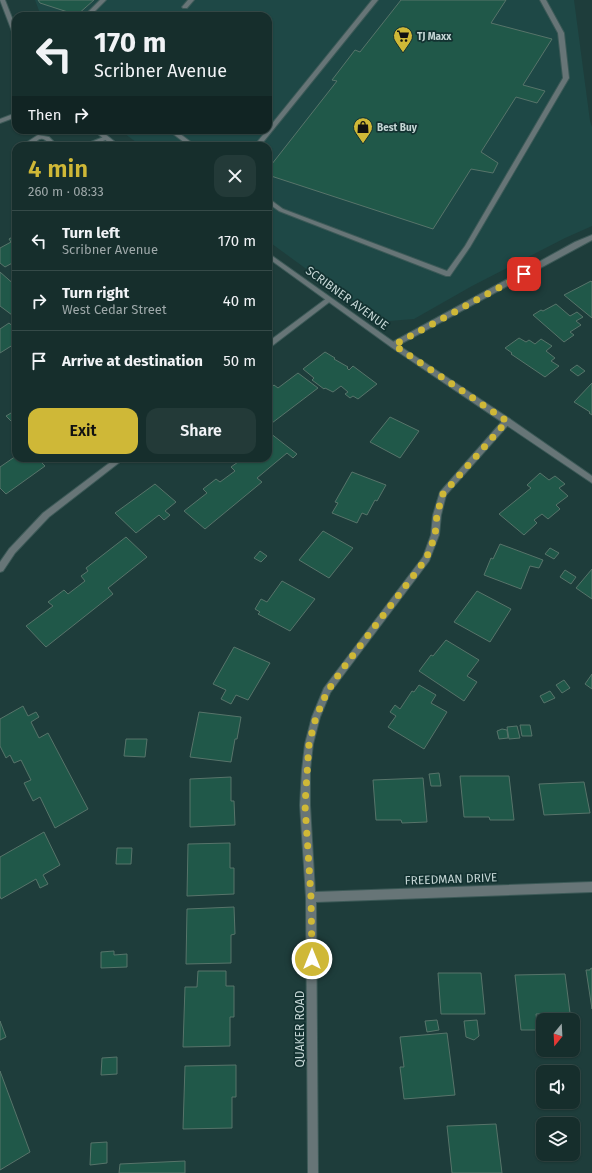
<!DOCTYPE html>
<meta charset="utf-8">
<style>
:root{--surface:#162e2c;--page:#233a38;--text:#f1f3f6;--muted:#9ea8a9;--line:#354a48;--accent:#cfb837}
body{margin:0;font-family:"Fira Sans",sans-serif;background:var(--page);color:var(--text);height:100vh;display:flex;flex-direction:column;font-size:15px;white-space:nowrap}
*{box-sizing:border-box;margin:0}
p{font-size:13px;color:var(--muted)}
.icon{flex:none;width:22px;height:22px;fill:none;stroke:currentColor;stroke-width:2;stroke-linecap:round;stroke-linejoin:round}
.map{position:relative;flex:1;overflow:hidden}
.drawer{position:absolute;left:12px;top:142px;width:260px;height:320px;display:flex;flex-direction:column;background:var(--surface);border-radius:12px;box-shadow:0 1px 3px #0004,0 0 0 1px var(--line)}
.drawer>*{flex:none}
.guide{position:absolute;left:12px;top:12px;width:260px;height:122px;border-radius:12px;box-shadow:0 1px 3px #0004,0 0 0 1px var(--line);background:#162e2c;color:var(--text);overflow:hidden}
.needle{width:26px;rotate:198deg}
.tools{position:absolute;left:536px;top:1013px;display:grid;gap:8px}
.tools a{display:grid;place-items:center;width:44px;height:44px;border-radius:8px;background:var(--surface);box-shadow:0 1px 3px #0004,0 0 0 1px var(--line);font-size:20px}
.pin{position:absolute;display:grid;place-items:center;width:34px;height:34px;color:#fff;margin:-17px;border-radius:8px;box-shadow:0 2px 6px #0006}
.me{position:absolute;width:44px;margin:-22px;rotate:0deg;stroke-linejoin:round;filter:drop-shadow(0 0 3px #0008)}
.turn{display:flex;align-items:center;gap:14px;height:84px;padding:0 16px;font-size:18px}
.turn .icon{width:52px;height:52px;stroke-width:2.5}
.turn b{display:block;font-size:28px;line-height:34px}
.then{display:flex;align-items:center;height:38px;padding:0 16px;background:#0003;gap:8px;font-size:15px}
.round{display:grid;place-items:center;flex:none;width:42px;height:42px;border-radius:12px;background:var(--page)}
.headline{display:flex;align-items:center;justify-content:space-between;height:68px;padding:0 16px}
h1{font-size:24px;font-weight:600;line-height:30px;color:var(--accent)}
.action{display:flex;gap:8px;margin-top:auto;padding:8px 16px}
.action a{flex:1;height:46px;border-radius:12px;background:var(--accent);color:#111;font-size:16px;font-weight:600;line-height:46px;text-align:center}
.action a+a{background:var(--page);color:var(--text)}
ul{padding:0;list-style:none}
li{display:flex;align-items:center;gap:12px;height:60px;padding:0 16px;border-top:1px solid var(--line)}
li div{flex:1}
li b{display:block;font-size:15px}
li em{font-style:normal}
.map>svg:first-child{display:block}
.built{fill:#1e4846}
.building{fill:#205849;stroke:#57746a}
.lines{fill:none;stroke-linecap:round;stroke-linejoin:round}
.service-casing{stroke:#3c5957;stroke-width:2}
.minor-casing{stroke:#3c5957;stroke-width:2}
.tertiary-casing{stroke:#3c5957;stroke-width:2}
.service{fill:#677577;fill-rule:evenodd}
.minor{fill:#677577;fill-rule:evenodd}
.tertiary{fill:#677577;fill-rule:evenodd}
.route{stroke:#cfb837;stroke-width:7;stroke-dasharray:0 12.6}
.labels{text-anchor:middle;stroke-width:3.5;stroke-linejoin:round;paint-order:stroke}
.far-poi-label{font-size:10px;font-weight:bold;fill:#c5d6d5;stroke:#133231;text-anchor:start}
.street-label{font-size:12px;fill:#c5d6d5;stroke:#133231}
</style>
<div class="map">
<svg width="592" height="1173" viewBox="0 0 592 1173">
<rect width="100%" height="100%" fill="#1e3d3b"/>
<!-- built -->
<path class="built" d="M 35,0 L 574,0 L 590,121 L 592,127 L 592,226 L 565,238 L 472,286 L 414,319 L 389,321 L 381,319 L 331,287 L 268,241 L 268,146 L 141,146 L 120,130 L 268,130 L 268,16 L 41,16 Z"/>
<!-- building -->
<path class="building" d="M 38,0 L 94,0 L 77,15 L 40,3 Z
M 401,0 L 506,0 L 491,23 L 552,39 L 523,85 L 545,91 L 537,103 L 516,97 L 481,152 L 498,163 L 493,173 L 471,169 L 433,229 L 268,175 L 268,169 L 337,81 L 332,80 L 355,50 L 360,52 Z
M 16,235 L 16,261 L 5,267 L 0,263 L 0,248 L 11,242 L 9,239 Z
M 0,272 L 16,286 L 16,318 L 0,306 Z
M 591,281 L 592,282 L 592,318 L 564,295 Z
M 556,304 L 570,316 L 577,312 L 583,317 L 576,321 L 581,325 L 570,332 L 574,335 L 564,342 L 533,315 L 541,310 L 543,311 Z
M 9,323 L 16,329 L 16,343 L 0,353 L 0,329 Z
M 519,338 L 526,342 L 529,340 L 535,344 L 541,339 L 552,346 L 546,351 L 555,358 L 551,361 L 559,366 L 545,377 L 511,354 L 512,353 L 505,348 Z
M 325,352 L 335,358 L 334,359 L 348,367 L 347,368 L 349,370 L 353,366 L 377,384 L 358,399 L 353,396 L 350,398 L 345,394 L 348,392 L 341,386 L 333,392 L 325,388 L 324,389 L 312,380 L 314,378 L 303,369 Z
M 577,365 L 585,371 L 578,376 L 570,370 Z
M 298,373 L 318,388 L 268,426 L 268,390 L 274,385 L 278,388 Z
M 592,383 L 592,415 L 589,413 L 590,412 L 574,402 Z
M 16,410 L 16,426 L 6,416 Z
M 390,417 L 419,431 L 400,458 L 370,442 Z
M 270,433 L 297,454 L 293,458 L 287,453 L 257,478 L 262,482 L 205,529 L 184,511 L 207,493 L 203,489 L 216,479 L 220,482 L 235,471 L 231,467 L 238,462 L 235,460 L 238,458 L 268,458 L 268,435 Z
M 16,456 L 16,458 L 37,458 L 45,466 L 6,494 L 0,488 L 0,467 Z
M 352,472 L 386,485 L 377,501 L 375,500 L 367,515 L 362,513 L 357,523 L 332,513 L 338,503 L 335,502 Z
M 540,473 L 549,480 L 555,476 L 565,484 L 559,488 L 568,496 L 556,505 L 560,509 L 548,519 L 542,514 L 534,520 L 537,523 L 524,535 L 499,514 L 531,488 L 527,485 Z
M 155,484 L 176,502 L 165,511 L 170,515 L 164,520 L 159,515 L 136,533 L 115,513 Z
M 323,531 L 353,548 L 329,578 L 299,560 Z
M 126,537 L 147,557 L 108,588 L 113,594 L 46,647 L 26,626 L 53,606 L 48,602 L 64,590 L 68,594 L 85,581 L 81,576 L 88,571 L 86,568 Z
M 500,544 L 543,560 L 539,568 L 530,566 L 521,589 L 484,575 L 491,558 L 493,559 Z
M 550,548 L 559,553 L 554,559 L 545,554 Z
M 260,551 L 267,556 L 261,562 L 254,558 Z
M 592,569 L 592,599 L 576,588 Z
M 565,570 L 576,577 L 571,584 L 560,577 Z
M 282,581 L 315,599 L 290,631 L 258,614 L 260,612 L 255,609 L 261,599 L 267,602 Z
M 477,591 L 511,609 L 490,642 L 454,622 Z
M 446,640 L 479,660 L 467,676 L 477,682 L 464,701 L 419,671 L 431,655 L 433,656 Z
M 234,647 L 270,663 L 248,700 L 236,695 L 231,704 L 221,699 L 226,690 L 213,684 Z
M 592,674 L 592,689 L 585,684 Z
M 564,680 L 570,688 L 562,693 L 556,685 Z
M 419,685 L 436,695 L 431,703 L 447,712 L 424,749 L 388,727 L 396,716 L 390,712 L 395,705 L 400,709 L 412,691 L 414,692 Z
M 550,691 L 555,698 L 544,703 L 540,696 Z
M 23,706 L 28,716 L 36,712 L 39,717 L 31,722 L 39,738 L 48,733 L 88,809 L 55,828 L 40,797 L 33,801 L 24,783 L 31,780 L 21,760 L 14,763 L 10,755 L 6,758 L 0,746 L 0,719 Z
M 199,712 L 241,717 L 237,739 L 235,739 L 231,762 L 190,757 Z
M 520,725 L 530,725 L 532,736 L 522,736 Z
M 517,726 L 520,738 L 509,739 L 507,727 Z
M 502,729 L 507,730 L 508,738 L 499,739 L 497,731 Z
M 126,739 L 147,739 L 145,757 L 124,756 Z
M 439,773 L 441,786 L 431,786 L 429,774 Z
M 460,776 L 509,776 L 514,820 L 490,820 L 489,817 L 464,817 Z
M 231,777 L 231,801 L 234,801 L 235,825 L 190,827 L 190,779 Z
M 423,778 L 427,822 L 402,823 L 401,820 L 376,820 L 373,780 Z
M 584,782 L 590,813 L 544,815 L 539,784 Z
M 44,832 L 60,865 L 43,875 L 48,884 L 40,888 L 36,879 L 1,899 L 0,896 L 0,857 Z
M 230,843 L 230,868 L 234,868 L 234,894 L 187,896 L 188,844 Z
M 117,848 L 132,848 L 131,864 L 116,864 Z
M 234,907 L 235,934 L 231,935 L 231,963 L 186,964 L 187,909 Z
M 114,951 L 114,955 L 127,954 L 127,967 L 101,968 L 101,952 Z
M 592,968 L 592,1009 L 586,970 L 590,970 L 590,969 Z
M 198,971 L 226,971 L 226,986 L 234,986 L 234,1017 L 230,1017 L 230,1046 L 183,1047 L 185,987 L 197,987 Z
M 438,973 L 481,973 L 485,1014 L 441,1014 Z
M 565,974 L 570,1013 L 536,1014 L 538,1030 L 521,1030 L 515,975 Z
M 437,1020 L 439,1030 L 427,1032 L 425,1021 Z
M 477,1020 L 479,1036 L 474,1040 L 466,1037 L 464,1021 Z
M 0,1021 L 6,1037 L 0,1040 Z
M 447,1033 L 455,1095 L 404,1099 L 400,1067 L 404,1067 L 400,1037 Z
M 117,1057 L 117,1074 L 101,1075 L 102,1058 Z
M 236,1065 L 236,1097 L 232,1097 L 232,1128 L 183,1129 L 185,1066 Z
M 0,1071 L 30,1152 L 0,1170 Z
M 496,1124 L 502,1173 L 452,1173 L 447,1126 Z
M 107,1142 L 107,1163 L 90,1165 L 91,1143 Z
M 185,1161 L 185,1173 L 119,1173 L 120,1164 Z"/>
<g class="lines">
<!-- service casing -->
<g class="service-casing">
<path id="service" d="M 100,0 L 106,0 L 91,15 L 93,16 L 86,16 L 86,14 Z
M 188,0 L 194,0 L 187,8 L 183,8 L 182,7 Z
M 372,0 L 378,0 L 260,146 L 254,146 Z
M 540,0 L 546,0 L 564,33 L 569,78 L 470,247 L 450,276 L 446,276 L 279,211 L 268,203 L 268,198 L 283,209 L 447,271 L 465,246 L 563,78 L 558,33 Z
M 168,130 L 175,130 L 196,146 L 189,146 Z
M 38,135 L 49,137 L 58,146 L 52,146 C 38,132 40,142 28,146 C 26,147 23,146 21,146 Z
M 106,136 L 108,137 L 108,139 L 90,146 L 81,146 Z"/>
</g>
<!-- minor casing -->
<g class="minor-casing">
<path id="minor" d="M 16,113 L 16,117 L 0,123 L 0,119 Z
M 592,235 L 592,240 L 395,347 L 393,348 L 390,345 L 391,343 L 575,242 Z
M 327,298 L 329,298 L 332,300 L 268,349 L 268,342 Z
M 507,418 L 510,419 L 511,421 L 510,423 L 446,495 L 441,515 L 439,535 L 429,561 L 344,674 L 330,693 L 320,717 L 313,744 L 310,770 L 310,805 L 315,892 L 592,882 L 592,892 L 316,902 L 318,1173 L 308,1173 L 306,897 L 300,805 L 302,770 L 305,744 L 312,717 L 324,688 L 423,557 L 431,535 L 433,515 L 440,492 L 504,419 Z
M 116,458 L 125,458 L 49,517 L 15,553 L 3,571 L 0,572 L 0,562 L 9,549 L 43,513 Z"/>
</g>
<!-- tertiary casing -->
<g class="tertiary-casing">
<path id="tertiary" d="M 0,0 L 5,0 L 16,28 L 16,36 L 13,34 Z
M 93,130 L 100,130 L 120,146 L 113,146 Z
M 268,253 L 395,343 L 510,419 L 592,476 L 592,483 L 391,347 L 268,258 Z"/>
</g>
<!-- service -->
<use href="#service" class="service"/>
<!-- minor -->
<use href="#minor" class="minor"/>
<!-- tertiary -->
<use href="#tertiary" class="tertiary"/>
</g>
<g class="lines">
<!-- route -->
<path class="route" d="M 312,959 L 311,897 L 305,805 L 309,744 L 316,717 L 327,692 L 341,671 L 426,559 L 435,536 L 437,514 L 443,494 L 507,421 L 394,345 L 524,274"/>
</g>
<!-- icons -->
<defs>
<g id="supermarket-pin" transform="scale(1)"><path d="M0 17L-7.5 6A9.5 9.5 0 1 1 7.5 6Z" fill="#cfb837" stroke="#133231"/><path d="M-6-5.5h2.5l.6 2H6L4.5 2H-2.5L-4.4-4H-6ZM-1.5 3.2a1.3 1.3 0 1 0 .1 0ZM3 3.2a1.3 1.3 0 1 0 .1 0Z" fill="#111"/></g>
<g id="shop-pin" transform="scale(1)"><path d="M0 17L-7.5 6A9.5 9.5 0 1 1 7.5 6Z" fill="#cfb837" stroke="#133231"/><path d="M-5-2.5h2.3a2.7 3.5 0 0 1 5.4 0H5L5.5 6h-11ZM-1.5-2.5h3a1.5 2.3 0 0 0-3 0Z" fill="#111"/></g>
</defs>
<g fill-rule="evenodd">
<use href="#supermarket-pin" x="403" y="36"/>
<use href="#shop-pin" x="363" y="127"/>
</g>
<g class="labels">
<!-- far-poi labels -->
<g class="far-poi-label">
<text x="417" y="40">TJ Maxx</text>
<text x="377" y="131">Best Buy</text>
</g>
<!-- street labels -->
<g class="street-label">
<text transform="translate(347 298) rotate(36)" y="4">SCRIBNER AVENUE</text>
<text transform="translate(451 879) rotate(-2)" y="4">FREEDMAN DRIVE</text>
<text transform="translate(300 1029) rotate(-90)" y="4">QUAKER ROAD</text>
</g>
</g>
</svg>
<div class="tools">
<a><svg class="needle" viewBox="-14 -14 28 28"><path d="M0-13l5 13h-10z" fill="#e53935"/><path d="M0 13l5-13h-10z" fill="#9ea8a9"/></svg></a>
<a><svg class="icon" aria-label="sound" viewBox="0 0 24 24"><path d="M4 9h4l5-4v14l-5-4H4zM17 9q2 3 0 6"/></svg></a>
<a><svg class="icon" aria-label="layers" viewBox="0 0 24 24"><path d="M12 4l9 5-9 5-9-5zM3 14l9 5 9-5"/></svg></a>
</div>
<div class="pin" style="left:524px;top:274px;background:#d93025"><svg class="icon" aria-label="arrive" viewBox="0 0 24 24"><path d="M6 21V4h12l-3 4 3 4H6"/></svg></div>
<svg class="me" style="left:312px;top:959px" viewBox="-20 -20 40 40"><circle r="17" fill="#cfb837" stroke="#fff" stroke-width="3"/><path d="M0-11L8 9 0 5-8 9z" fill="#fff"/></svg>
<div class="guide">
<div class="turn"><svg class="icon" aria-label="left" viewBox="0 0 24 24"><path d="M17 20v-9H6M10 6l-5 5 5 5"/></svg><div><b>170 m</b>Scribner Avenue</div></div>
<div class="then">Then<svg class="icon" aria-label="right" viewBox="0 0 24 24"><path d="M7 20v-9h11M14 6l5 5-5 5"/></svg></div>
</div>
<section class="drawer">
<div class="headline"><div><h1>4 min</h1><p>260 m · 08:33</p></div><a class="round"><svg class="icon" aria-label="close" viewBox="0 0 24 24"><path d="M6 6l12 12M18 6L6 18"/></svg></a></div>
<ul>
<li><svg class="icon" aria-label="left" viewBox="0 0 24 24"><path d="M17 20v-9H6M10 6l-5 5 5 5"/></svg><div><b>Turn left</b><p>Scribner Avenue</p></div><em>170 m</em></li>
<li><svg class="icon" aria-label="right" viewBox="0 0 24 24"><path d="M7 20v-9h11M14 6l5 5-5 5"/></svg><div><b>Turn right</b><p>West Cedar Street</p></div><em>40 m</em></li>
<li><svg class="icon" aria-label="arrive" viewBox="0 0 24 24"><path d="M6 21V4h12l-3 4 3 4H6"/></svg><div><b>Arrive at destination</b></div><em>50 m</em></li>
</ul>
<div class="action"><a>Exit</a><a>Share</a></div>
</section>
</div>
